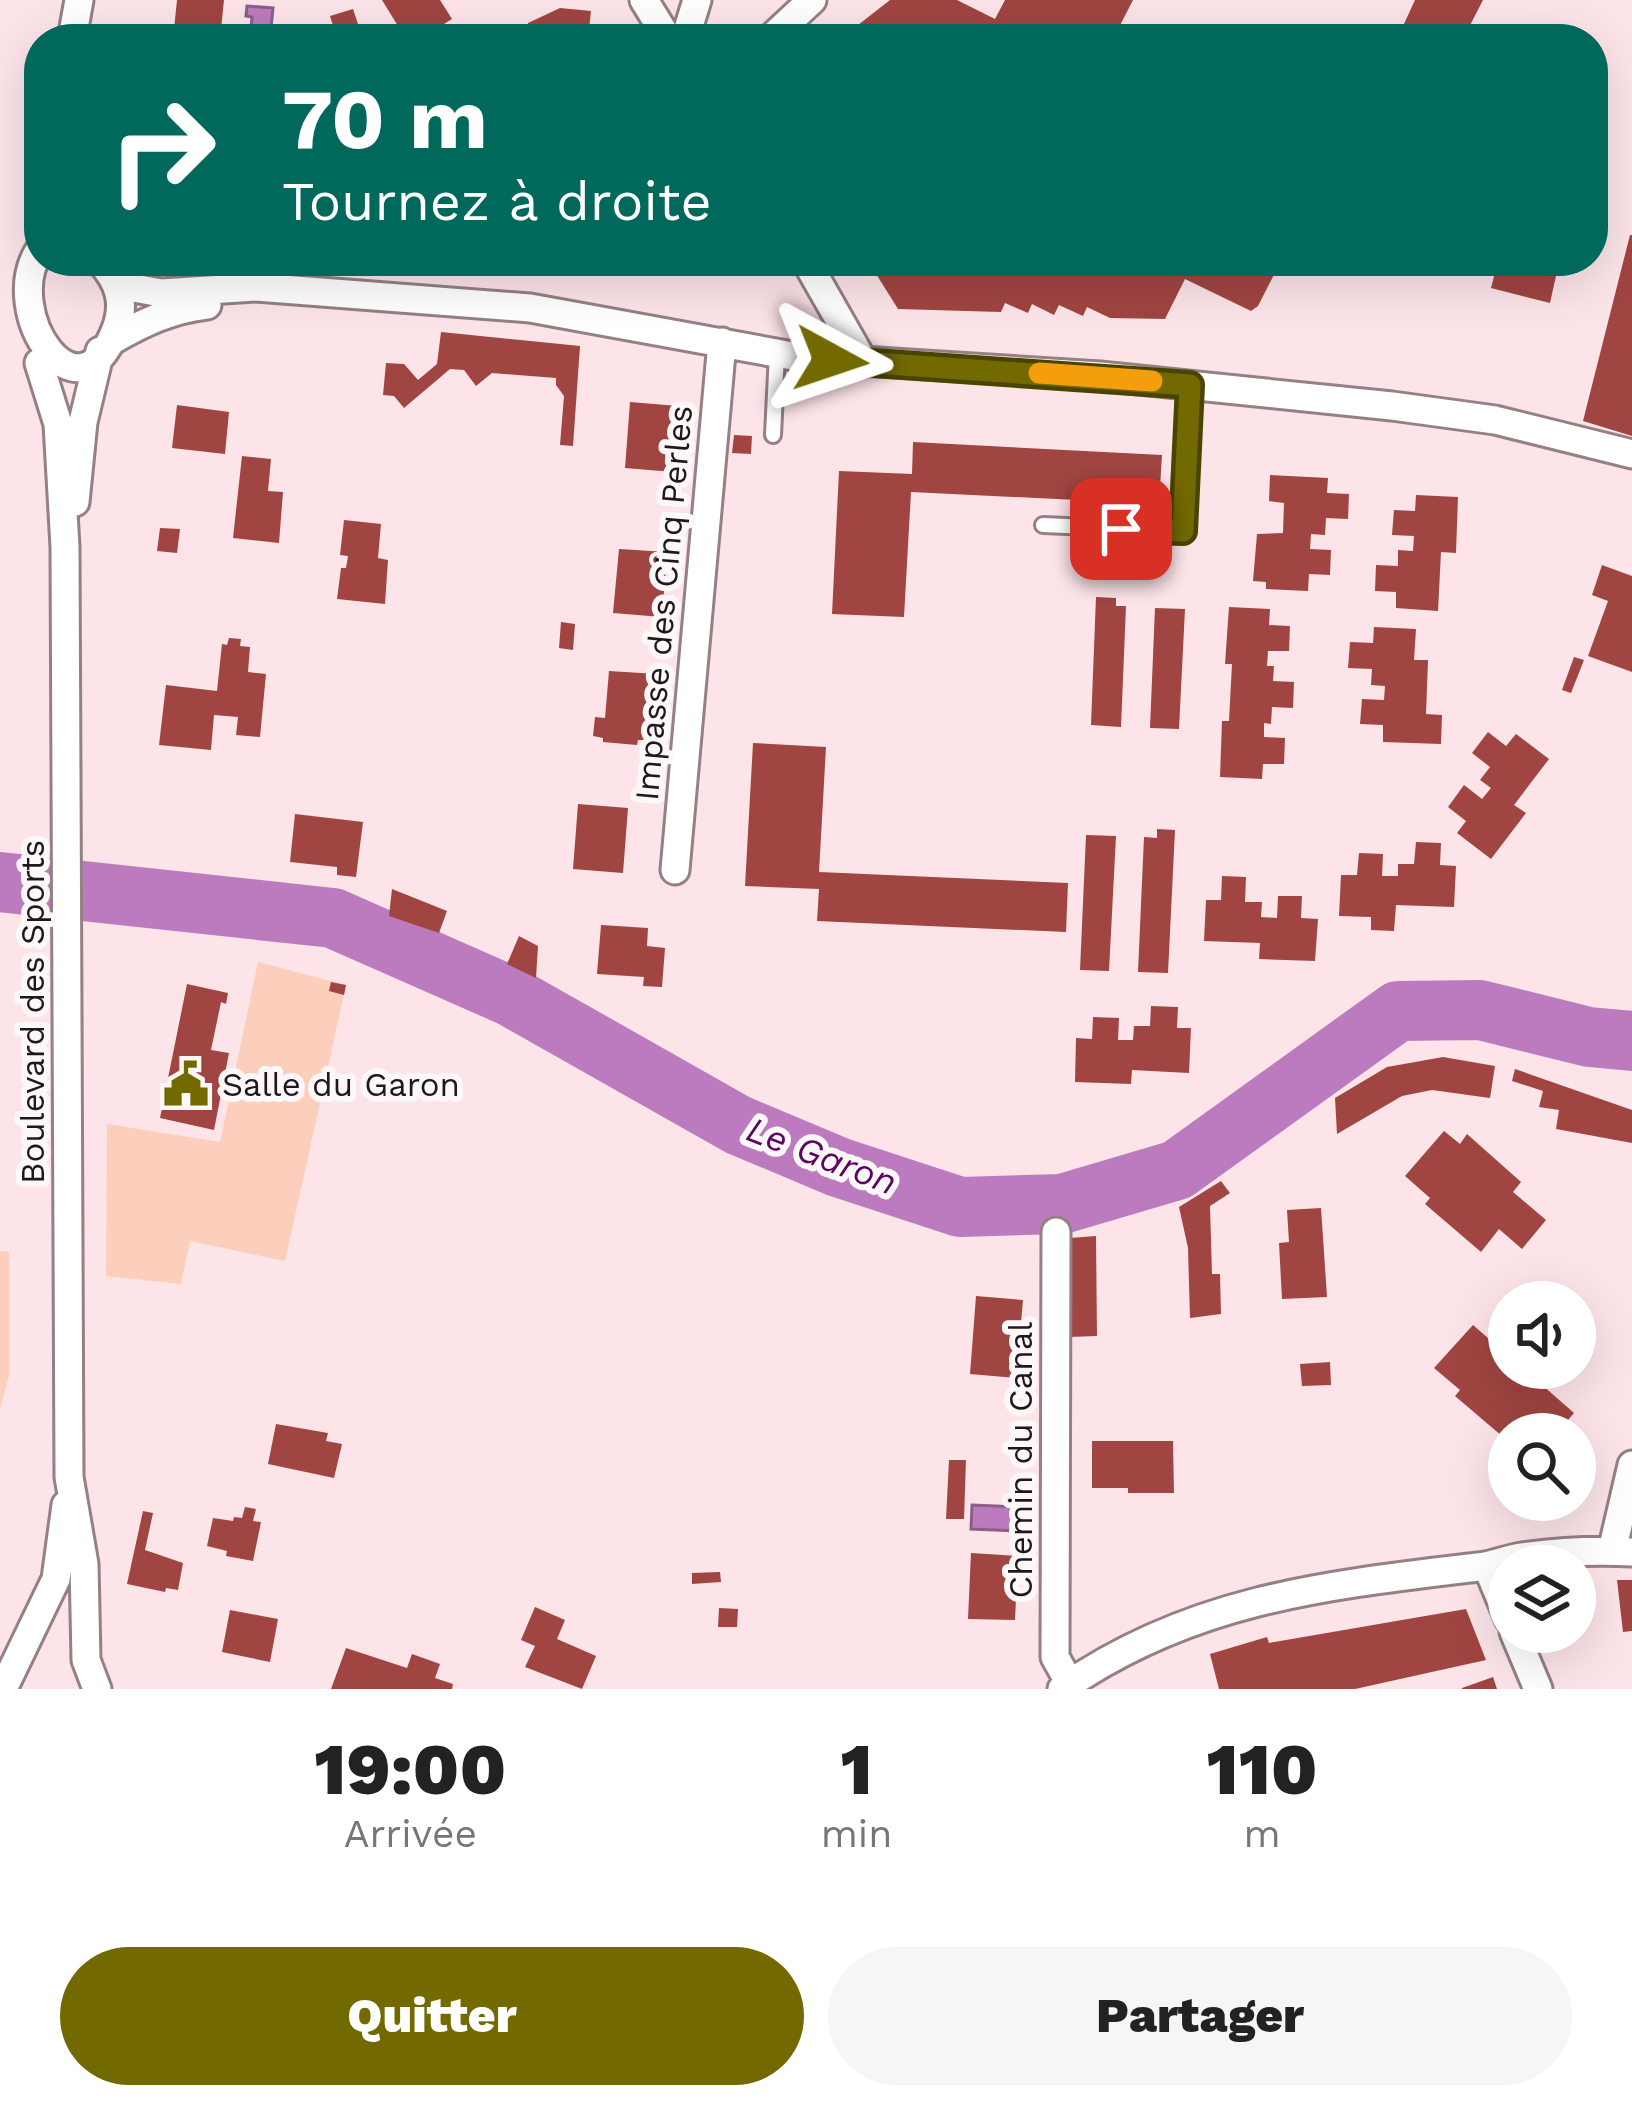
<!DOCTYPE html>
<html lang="fr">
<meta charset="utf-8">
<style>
:root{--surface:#fff;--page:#f6f6f6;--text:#222;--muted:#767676;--accent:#726901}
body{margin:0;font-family:"Work Sans",sans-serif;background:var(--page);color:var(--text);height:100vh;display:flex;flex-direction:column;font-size:45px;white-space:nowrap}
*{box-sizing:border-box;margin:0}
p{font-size:39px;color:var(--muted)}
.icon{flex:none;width:66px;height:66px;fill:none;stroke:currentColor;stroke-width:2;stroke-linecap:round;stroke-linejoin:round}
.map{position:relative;height:1689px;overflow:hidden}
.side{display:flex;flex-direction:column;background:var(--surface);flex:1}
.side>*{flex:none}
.hud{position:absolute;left:24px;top:24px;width:1584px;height:252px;border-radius:48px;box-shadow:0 12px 48px #0002;background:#00695c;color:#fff;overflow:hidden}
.fabs{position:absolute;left:1488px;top:1281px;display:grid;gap:24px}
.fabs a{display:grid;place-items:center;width:108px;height:108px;border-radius:50%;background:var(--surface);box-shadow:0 12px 48px #0002;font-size:60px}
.pin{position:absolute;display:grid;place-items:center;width:102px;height:102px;color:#fff;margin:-51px;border-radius:24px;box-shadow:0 6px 18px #0006}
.me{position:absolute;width:132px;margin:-66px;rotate:95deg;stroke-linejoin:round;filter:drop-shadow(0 0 9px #0008)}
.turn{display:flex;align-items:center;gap:42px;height:252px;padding:0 60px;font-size:54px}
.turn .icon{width:156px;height:156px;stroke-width:2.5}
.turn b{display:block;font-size:84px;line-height:102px}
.eta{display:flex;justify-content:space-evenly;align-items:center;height:204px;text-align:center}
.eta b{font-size:72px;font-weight:800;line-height:84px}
.action{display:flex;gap:24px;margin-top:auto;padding:24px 60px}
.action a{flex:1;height:138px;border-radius:72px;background:var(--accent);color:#fff;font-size:48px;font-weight:800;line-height:138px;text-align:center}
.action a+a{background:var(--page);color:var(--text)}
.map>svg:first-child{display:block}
.green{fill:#fccfbc}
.water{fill:#bc7bbe;stroke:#8d5d8c;stroke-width:3}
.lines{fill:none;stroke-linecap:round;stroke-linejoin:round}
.river{stroke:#bc7bbe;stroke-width:60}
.building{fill:#a04541}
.service-casing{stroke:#958084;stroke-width:20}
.minor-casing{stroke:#958084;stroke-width:33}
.service{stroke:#fff;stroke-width:14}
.minor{stroke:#fff;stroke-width:27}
.route-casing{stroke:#4a4401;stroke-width:30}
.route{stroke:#726901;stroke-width:21}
.slow{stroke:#f59e0b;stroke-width:21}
.labels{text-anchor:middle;stroke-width:12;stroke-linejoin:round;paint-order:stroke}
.street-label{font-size:33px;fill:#1f1719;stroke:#fcf7f8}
.poi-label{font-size:33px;fill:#1f1719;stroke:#fcf7f8;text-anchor:start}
.water-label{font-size:36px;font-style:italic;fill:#5b0660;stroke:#fcf7f8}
</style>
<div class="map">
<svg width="1632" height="1689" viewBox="0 0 1632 1689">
<rect width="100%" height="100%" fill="#fce4e8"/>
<!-- green -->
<path class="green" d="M 258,962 L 346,985 L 285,1261 L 190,1241 L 181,1284 L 106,1276 L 107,1124 L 220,1142 Z
M 0,1251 L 9,1252 L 9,1376 L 0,1409 Z"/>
<!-- water -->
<path class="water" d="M 247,6 L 273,8 L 270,39 L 250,39 L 252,17 L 246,16 Z
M 972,1505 L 1021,1507 L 1020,1531 L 971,1529 Z"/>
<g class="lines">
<!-- river -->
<path class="river" d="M 0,882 L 333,918 L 510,996 L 738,1125 L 838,1167 L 960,1207 L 1062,1204 L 1177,1170 L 1398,1011 L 1480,1010 L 1589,1037 L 1632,1041"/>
</g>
<!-- building -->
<path class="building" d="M 177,0 L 224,0 L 220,39 L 173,39 Z
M 382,0 L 440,0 L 452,19 L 420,39 L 406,39 Z
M 890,0 L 957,0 L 995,19 L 1005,0 L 1133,0 L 1113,39 L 851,39 L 858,25 Z
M 1415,0 L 1483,0 L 1463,39 L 1397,39 Z
M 560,8 L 591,11 L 588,39 L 527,39 L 528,23 Z
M 353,9 L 359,27 L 336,35 L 330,16 Z
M 1630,235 L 1632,235 L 1632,436 L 1583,421 Z
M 868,261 L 1281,261 L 1258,306 L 1251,311 L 1185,279 L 1165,319 L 1110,318 L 1087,307 L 1083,316 L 1059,305 L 1054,315 L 1032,304 L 1028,313 L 1005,303 L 1001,312 L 898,309 Z
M 1498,261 L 1535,261 L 1558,267 L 1550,303 L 1491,288 Z
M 441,332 L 580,346 L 573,446 L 560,445 L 564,396 L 556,385 L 556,378 L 492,373 L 476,386 L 464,370 L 450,369 L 404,408 L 394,396 L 383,395 L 386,363 L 404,364 L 418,380 L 437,364 Z
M 630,402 L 678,406 L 673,472 L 625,468 Z
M 177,405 L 229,412 L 225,454 L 172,448 Z
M 734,435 L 752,436 L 751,454 L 732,453 Z
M 913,442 L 1162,455 L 1159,504 L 911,492 L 904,617 L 832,614 L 839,471 L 912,474 Z
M 242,456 L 271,459 L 268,491 L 283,492 L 279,543 L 233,538 Z
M 1270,475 L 1328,478 L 1327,493 L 1349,494 L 1348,519 L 1326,518 L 1325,535 L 1311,534 L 1310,549 L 1331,550 L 1330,575 L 1309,574 L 1308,591 L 1266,589 L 1266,582 L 1253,581 L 1257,534 L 1283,533 L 1284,503 L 1269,501 Z
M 1416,495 L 1458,497 L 1456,553 L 1441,552 L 1438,611 L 1396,608 L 1396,592 L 1375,591 L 1376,565 L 1398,566 L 1398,550 L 1413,551 L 1414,536 L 1392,535 L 1394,510 L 1415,511 Z
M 344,520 L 381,524 L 378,558 L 388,560 L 385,604 L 337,599 L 341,568 L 346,568 L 348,556 L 340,555 Z
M 160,528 L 180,529 L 177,553 L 157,551 Z
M 619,549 L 667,552 L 662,617 L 613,613 Z
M 1602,565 L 1632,576 L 1632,672 L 1588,656 L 1608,601 L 1592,595 Z
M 1096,597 L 1116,598 L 1116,606 L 1126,606 L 1121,727 L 1091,725 Z
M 1229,607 L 1270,609 L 1269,625 L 1290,626 L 1289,651 L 1268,651 L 1267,666 L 1274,666 L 1273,681 L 1294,682 L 1293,708 L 1272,707 L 1271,724 L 1264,723 L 1264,737 L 1285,738 L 1284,764 L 1263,764 L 1262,779 L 1220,777 L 1222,721 L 1229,721 L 1232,664 L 1225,664 Z
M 1155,608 L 1185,609 L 1179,729 L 1150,728 Z
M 561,622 L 575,624 L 573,650 L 559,648 Z
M 1374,627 L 1416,629 L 1414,660 L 1428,660 L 1426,714 L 1442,715 L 1441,744 L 1383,742 L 1383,725 L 1360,724 L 1362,699 L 1384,700 L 1385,686 L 1371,685 L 1372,669 L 1348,668 L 1350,642 L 1373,643 Z
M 229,638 L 241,639 L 240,646 L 250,647 L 248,672 L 266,674 L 260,737 L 236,735 L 238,717 L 214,715 L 211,750 L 159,745 L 166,685 L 217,691 L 222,644 L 227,645 Z
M 1574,657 L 1584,660 L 1571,693 L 1562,690 Z
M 609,671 L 657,674 L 654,722 L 649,722 L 647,740 L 638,740 L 637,745 L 603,742 L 603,738 L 593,736 L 595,717 L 605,718 Z
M 1488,732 L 1506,746 L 1516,734 L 1549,759 L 1514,805 L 1526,813 L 1491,859 L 1457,833 L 1466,821 L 1448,807 L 1464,785 L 1482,799 L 1491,788 L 1480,780 L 1490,767 L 1472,753 Z
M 753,743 L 826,747 L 819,872 L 1068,883 L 1066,932 L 817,921 L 819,889 L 745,886 Z
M 578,804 L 628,808 L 623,873 L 573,869 Z
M 295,814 L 363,822 L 356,877 L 337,875 L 337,867 L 290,862 Z
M 1157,829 L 1175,830 L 1168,973 L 1138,972 L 1144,837 L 1157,838 Z
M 1086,835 L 1116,836 L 1109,971 L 1080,970 Z
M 1416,842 L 1441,843 L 1440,865 L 1456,866 L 1454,907 L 1396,905 L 1394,931 L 1371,930 L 1371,917 L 1339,916 L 1341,875 L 1357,875 L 1359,853 L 1383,854 L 1382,876 L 1398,876 L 1398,864 L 1414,864 Z
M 1222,876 L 1246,877 L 1245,902 L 1262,902 L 1261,917 L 1277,918 L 1278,896 L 1302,896 L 1301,918 L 1318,919 L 1315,961 L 1259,959 L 1260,943 L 1204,941 L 1206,900 L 1221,900 Z
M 392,889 L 447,911 L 439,933 L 389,916 Z
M 601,925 L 648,928 L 647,946 L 665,948 L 662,987 L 643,986 L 644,977 L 597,974 Z
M 519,936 L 538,946 L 536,978 L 507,964 Z
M 331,982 L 346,985 L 344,995 L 329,991 Z
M 187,984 L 228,993 L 226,1004 L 221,1002 L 211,1050 L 229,1053 L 214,1130 L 160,1118 Z
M 1151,1006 L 1178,1007 L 1177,1028 L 1191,1028 L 1189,1073 L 1132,1070 L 1131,1084 L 1075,1082 L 1076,1038 L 1092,1039 L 1093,1017 L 1119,1018 L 1118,1040 L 1133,1040 L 1134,1026 L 1150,1026 Z
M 1443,1057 L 1495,1066 L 1490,1098 L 1432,1090 L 1402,1096 L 1337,1134 L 1335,1098 L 1387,1067 Z
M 1515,1069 L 1632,1110 L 1632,1143 L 1556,1129 L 1559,1110 L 1539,1107 L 1543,1091 L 1512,1081 Z
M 1444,1131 L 1460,1144 L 1467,1134 L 1521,1182 L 1513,1192 L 1546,1220 L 1522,1249 L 1499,1229 L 1481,1252 L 1425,1204 L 1430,1198 L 1405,1176 Z
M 1221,1181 L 1230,1193 L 1210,1206 L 1212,1274 L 1220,1274 L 1221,1314 L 1190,1318 L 1188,1248 L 1179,1207 Z
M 1321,1208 L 1327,1297 L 1282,1299 L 1279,1243 L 1289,1242 L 1287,1210 Z
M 1096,1236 L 1097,1336 L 1068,1337 L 1070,1238 Z
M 976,1296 L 1023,1300 L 1016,1378 L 970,1374 Z
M 1473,1325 L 1488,1338 L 1497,1327 L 1509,1338 L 1509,1368 L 1544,1368 L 1550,1373 L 1541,1384 L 1574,1413 L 1556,1434 L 1542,1434 L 1529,1423 L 1519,1434 L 1509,1434 L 1509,1442 L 1455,1396 L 1460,1390 L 1434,1368 Z
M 1330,1362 L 1331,1385 L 1302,1386 L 1300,1364 Z
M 276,1424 L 328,1433 L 326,1441 L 342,1444 L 334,1478 L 268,1464 Z
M 1092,1441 L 1173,1441 L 1174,1493 L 1128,1493 L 1128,1488 L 1092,1488 Z
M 949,1460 L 966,1460 L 964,1519 L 946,1519 Z
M 245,1507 L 256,1509 L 253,1521 L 261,1522 L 253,1561 L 226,1556 L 227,1551 L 207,1546 L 213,1518 L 233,1521 L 234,1517 L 242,1518 Z
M 143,1511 L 153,1513 L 145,1550 L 183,1563 L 178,1590 L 166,1588 L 165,1592 L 127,1584 Z
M 971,1553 L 1018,1556 L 1015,1620 L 968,1619 Z
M 720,1572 L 721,1582 L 692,1584 L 692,1573 Z
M 1617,1580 L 1632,1580 L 1632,1631 L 1623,1632 Z
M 535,1607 L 565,1620 L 557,1639 L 596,1656 L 582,1689 L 525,1667 L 535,1646 L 521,1640 Z
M 719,1608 L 738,1609 L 737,1627 L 718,1627 Z
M 1466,1609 L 1486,1660 L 1355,1689 L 1219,1689 L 1210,1654 L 1267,1637 L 1269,1643 Z
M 230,1610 L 278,1619 L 270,1662 L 222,1652 Z
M 346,1648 L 407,1668 L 412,1654 L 440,1664 L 435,1678 L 453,1684 L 452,1689 L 331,1689 Z
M 1493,1677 L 1497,1689 L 1462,1689 L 1462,1688 Z"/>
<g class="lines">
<!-- service casing -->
<g class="service-casing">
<path id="service" d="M 773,435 L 777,353
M 1043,525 L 1182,531 L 1189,385"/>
</g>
<!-- minor casing -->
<g class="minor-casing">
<path id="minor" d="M 644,0 L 668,39
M 72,39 L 79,0
M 685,39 L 697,0
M 770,39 L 812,0
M 39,251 C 0,313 78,428 116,329 C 126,302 119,282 100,261
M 806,261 L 864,363
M 114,278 L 134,288 L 161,293 L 256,287 L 530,308 L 798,357 L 1100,376 L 1392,406 L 1495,420 L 1632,454
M 111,341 C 142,323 171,309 207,305
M 39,363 L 58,424 L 65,547 L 69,1477 L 84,1564 L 86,1660 L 97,1689
M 75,502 L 83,422 L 100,351
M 675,870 L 722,342
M 1056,1232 L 1055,1657 L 1073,1689
M 1612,1551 L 1632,1465
M 1487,1566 L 1509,1619
M 1514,1632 L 1538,1689
M 3,1689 L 56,1579 L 66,1505
M 1062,1689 C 1191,1599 1327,1585 1478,1567 C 1493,1566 1507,1559 1522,1557 C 1557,1552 1597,1550 1632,1552"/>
</g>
<!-- service -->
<use href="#service" class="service"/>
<!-- minor -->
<use href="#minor" class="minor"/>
</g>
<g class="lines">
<!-- route casing -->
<g class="route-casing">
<path id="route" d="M 831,360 L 1190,385 L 1183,531 L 1121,529"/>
</g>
<!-- route -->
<use href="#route" class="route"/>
<!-- slow -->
<path class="slow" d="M 1039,373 L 1152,381"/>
</g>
<!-- icons -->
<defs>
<g id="civic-bare" transform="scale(3.6)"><path d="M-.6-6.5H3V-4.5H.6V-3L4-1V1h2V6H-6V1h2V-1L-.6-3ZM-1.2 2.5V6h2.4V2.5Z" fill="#726901" stroke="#fcf7f8" stroke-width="2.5" paint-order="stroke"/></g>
</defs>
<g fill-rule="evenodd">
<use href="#civic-bare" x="186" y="1084"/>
</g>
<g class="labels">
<!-- street labels -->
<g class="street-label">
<text transform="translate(663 603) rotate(-85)" y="12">Impasse des Cinq Perles</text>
<text transform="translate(32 1012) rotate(-90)" y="12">Boulevard des Sports</text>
<text transform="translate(1020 1460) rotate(-90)" y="12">Chemin du Canal</text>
</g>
<!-- poi labels -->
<g class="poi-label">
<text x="222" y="1096">Salle du Garon</text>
</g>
<!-- water labels -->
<g class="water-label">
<text transform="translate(822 1155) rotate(21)" y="13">Le Garon</text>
</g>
</g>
</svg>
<div class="fabs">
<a><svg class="icon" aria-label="sound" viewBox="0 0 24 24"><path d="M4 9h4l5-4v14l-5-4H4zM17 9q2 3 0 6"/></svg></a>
<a><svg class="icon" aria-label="search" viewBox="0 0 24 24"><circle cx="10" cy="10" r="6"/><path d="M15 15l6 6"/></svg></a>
<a><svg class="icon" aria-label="layers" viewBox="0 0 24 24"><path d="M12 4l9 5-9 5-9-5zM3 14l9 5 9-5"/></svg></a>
</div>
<div class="pin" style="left:1121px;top:529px;background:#d93025"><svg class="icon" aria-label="arrive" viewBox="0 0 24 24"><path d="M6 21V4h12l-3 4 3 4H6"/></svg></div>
<svg class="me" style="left:831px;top:360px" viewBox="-20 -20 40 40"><path d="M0-17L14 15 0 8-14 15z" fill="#726901" stroke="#fff" stroke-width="4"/></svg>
<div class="hud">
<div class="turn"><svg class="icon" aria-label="right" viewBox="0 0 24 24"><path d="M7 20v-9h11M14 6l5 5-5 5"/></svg><div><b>70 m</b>Tournez à droite</div></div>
</div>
</div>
<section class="side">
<div class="eta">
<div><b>19:00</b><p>Arrivée</p></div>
<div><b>1</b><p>min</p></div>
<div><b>110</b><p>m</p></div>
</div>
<div class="action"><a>Quitter</a><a>Partager</a></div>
</section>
